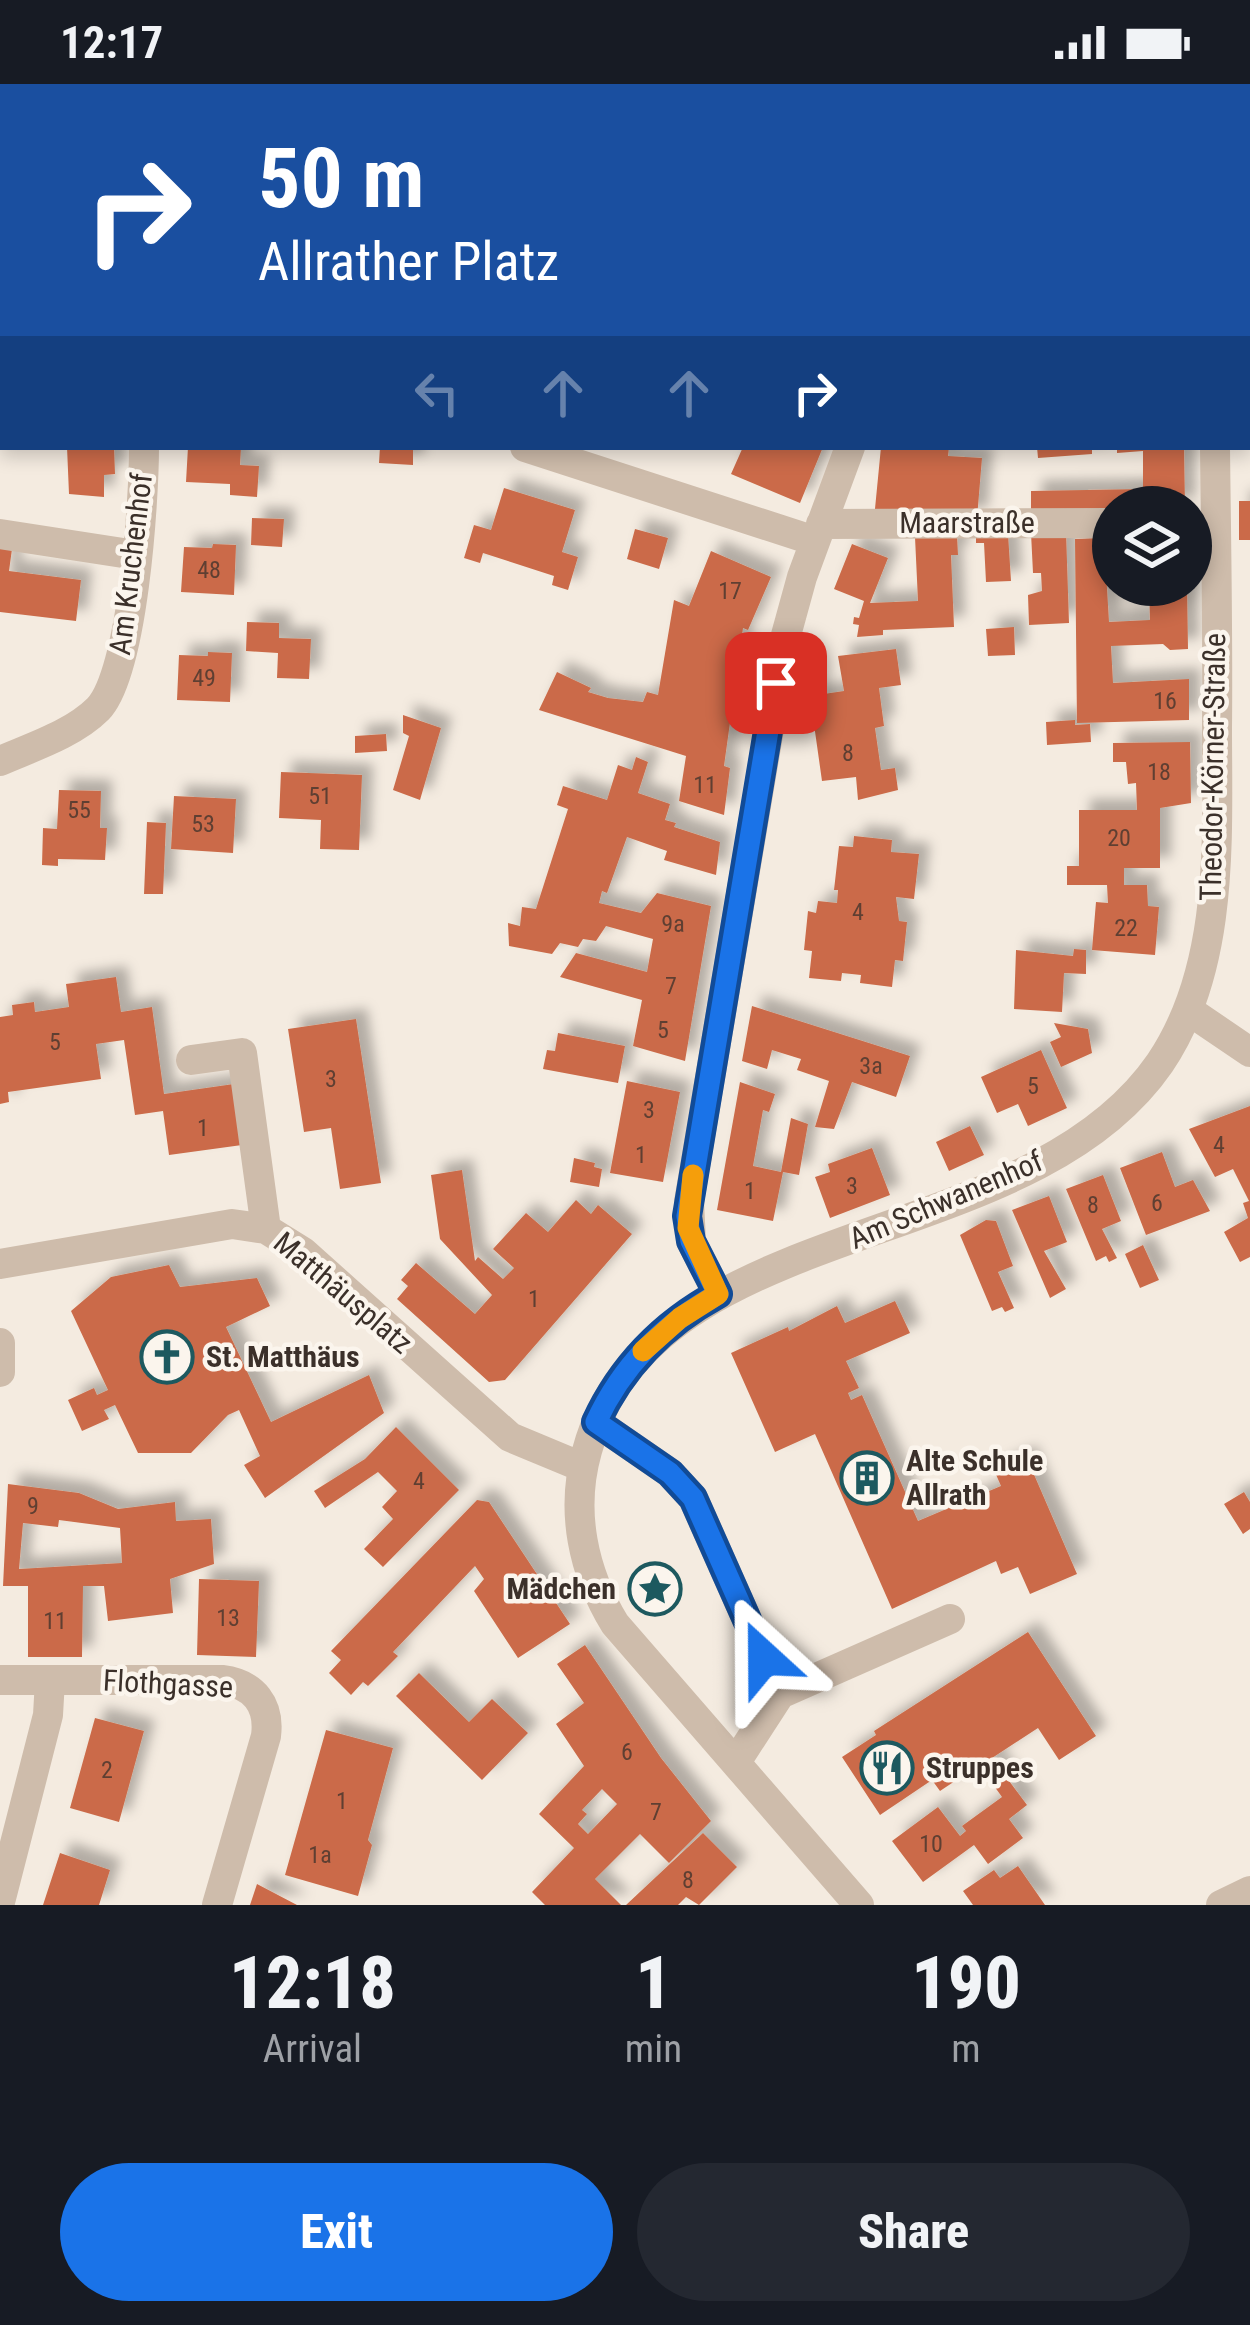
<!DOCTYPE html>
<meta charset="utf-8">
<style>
:root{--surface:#171b24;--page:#242831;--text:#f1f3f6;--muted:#9ea1a6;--accent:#1a73e8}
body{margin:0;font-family:"Roboto Condensed",sans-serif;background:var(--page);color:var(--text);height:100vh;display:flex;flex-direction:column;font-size:45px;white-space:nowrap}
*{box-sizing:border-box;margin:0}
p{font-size:39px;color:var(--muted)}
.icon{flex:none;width:66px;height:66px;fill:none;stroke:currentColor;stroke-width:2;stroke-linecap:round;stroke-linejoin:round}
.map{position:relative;height:1821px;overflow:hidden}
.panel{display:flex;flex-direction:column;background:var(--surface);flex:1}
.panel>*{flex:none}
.hud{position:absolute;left:0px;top:0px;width:1251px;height:366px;box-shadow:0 6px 18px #0003;background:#1a4fa0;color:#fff;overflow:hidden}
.buttons{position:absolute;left:1092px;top:402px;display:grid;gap:24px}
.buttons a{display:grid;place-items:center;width:120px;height:120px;border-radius:50%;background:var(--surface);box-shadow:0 6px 18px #0003;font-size:60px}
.pin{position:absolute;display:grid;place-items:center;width:102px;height:102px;color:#fff;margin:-51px;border-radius:24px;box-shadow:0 6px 18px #0006}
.me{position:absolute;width:132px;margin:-66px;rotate:336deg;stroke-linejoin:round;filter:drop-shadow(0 0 9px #0008)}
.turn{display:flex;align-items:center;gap:42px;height:252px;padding:0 60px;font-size:54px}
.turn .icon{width:156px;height:156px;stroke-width:2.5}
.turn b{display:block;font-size:84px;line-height:102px}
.lanes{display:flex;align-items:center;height:114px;padding:0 60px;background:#0003;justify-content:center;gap:60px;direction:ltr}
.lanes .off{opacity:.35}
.eta{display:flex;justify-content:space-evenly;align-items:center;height:204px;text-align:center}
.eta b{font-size:72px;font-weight:800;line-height:84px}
.action{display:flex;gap:24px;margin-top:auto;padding:24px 60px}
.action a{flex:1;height:138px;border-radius:72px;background:var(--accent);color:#fff;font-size:48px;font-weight:800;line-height:138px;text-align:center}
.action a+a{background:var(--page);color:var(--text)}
.status{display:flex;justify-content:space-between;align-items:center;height:84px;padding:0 60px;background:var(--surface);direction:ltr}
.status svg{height:33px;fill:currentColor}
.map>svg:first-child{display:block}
.building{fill:#cb6b48;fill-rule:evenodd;filter:url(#shadow)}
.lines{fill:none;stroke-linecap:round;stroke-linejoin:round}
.minor{stroke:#cebcab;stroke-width:30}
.route-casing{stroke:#114b97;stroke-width:30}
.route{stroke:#1a73e8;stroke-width:21}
.slow{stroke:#f59e0b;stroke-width:21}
.labels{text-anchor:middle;stroke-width:9;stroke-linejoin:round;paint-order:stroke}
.number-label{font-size:24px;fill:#5f3f32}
.street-label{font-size:30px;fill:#3b302a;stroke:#fbf5ed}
.poi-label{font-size:30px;font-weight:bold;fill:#3b302a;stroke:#fbf5ed;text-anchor:start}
</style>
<div class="status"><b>12:17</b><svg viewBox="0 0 49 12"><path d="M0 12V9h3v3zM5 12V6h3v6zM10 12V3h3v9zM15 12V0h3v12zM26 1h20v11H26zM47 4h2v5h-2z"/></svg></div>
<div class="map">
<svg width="1250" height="1821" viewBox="0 0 1250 1821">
<defs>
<filter id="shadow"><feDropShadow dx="11" dy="-11" stdDeviation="6" flood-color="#0004"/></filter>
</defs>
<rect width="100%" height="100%" fill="#f4ebe0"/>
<!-- building -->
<path class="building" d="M 67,363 L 114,363 L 115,390 L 104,391 L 104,413 L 69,410 Z
M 188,363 L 241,363 L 240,381 L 259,382 L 257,413 L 230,411 L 230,400 L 186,398 Z
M 380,363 L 413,363 L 413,381 L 379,379 Z
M 743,363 L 823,363 L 800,419 L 731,390 Z
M 881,363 L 949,363 L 948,372 L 982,374 L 977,434 L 874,435 Z
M 1037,363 L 1092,363 L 1092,370 L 1038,374 Z
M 1117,363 L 1184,363 L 1185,423 L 1113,423 L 1113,433 L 1031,433 L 1031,407 L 1143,405 L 1143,367 L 1117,369 Z
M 504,404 L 575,426 L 562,468 L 578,473 L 568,506 L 552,501 L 554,492 L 483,469 L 480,479 L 464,474 L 474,441 L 491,446 Z
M 1239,417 L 1250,417 L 1250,456 L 1239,456 Z
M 252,434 L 284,435 L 282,463 L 251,461 Z
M 635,445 L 668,454 L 659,485 L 627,475 Z
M 1066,448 L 1069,539 L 1029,541 L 1028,511 L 1042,507 L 1041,489 L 1033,489 L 1031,449 Z
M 1008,450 L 1011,497 L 986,498 L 984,459 L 976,459 L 976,451 Z
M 957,452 L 958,471 L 951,471 L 954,543 L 883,546 L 883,551 L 857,553 L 859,541 L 853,540 L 854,533 L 859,534 L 864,517 L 834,505 L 852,460 L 888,474 L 870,519 L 918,517 L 915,453 Z
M 1104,454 L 1109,538 L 1150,536 L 1149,501 L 1187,501 L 1188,565 L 1170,566 L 1163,560 L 1111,562 L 1113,599 L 1189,595 L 1189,636 L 1077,639 L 1075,455 Z
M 213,460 L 236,461 L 234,511 L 181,508 L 184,463 L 212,464 Z
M 0,463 L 12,465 L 9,487 L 81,496 L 76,537 L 0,528 Z
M 711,467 L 771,493 L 748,546 L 743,544 L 724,682 L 730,684 L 724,731 L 679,717 L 686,672 L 539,626 L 557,588 L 591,604 L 588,608 L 608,614 L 643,618 L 647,608 L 658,611 L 674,516 L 689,522 Z
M 247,538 L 279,539 L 279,554 L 311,555 L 309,595 L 277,594 L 278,569 L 246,567 Z
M 1014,543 L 1015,571 L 988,572 L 986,545 Z
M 896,565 L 901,601 L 879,604 L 884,642 L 875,644 L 881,686 L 895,684 L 898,706 L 858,716 L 856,693 L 822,697 L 810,612 L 844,607 L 838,572 Z
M 208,568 L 232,569 L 230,618 L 177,616 L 179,571 L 208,572 Z
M 403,631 L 441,644 L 420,716 L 393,706 L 409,652 L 403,649 Z
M 1075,636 L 1075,641 L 1090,640 L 1091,658 L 1047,661 L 1046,638 Z
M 386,650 L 387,667 L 355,669 L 355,652 Z
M 1190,658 L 1191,719 L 1160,724 L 1160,784 L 1124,784 L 1124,801 L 1147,801 L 1148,822 L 1159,823 L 1155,871 L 1092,866 L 1096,818 L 1108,819 L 1107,801 L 1067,801 L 1067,782 L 1079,782 L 1079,726 L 1137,726 L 1136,699 L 1128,700 L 1126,678 L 1113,678 L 1113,659 Z
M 636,673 L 648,678 L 638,709 L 670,720 L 665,736 L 676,739 L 674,743 L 720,758 L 716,791 L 664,776 L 667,767 L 627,753 L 607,809 L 602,807 L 599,819 L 641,829 L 657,809 L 711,822 L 685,977 L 633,962 L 642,916 L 560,893 L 576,869 L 647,888 L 653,855 L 606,842 L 596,857 L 583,855 L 578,863 L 560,859 L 552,870 L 509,862 L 508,839 L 520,842 L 522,823 L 536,825 L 568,725 L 557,721 L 563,702 L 607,716 L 618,681 L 632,686 Z
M 281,688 L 362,691 L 359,766 L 320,765 L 321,736 L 279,734 Z
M 59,706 L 101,707 L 100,744 L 107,744 L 105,776 L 58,775 L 58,782 L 42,781 L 43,744 L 57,745 Z
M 174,712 L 236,715 L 233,769 L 171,765 Z
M 147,738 L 166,739 L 163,810 L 144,810 Z
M 854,752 L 892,756 L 891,768 L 919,770 L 914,815 L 896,813 L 899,837 L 907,838 L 903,877 L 895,876 L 892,903 L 860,899 L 861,891 L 842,889 L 841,897 L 809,894 L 812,867 L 804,866 L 808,827 L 816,829 L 818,817 L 837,819 L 838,806 L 834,806 L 839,762 L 853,763 Z
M 1074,865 L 1086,866 L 1086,890 L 1064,889 L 1062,928 L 1014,925 L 1016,866 L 1073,872 Z
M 116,893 L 121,928 L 152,923 L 164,1010 L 234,1000 L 242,1061 L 169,1071 L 163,1027 L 135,1031 L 124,956 L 96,960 L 101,995 L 8,1008 L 9,1018 L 0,1020 L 0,933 L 13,931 L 12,921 L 34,918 L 35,928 L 69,923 L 66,900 Z
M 752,922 L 910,972 L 896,1013 L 852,998 L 834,1045 L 815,1043 L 829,997 L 797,986 L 801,975 L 772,966 L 767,985 L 742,977 Z
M 356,935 L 381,1099 L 340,1105 L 331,1044 L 304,1048 L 288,945 Z
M 1054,939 L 1088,945 L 1092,969 L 1061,983 L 1050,958 L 1061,953 Z
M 558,949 L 625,962 L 618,999 L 543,985 L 547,966 L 555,967 Z
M 1041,966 L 1067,1024 L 1028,1042 L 1018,1020 L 997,1029 L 981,993 Z
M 627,997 L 680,1008 L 663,1098 L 610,1089 Z
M 740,998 L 775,1010 L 769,1028 L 763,1026 L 753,1082 L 781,1088 L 791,1034 L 808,1040 L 799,1091 L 783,1088 L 773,1137 L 717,1126 Z
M 1250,1022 L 1250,1173 L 1240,1178 L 1224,1148 L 1248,1134 L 1243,1119 L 1249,1117 L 1233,1085 L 1215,1093 L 1189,1045 Z
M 970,1042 L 984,1071 L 949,1087 L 936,1058 Z
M 872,1064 L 890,1111 L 830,1134 L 815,1093 L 830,1088 L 828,1080 Z
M 1162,1068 L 1175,1103 L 1193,1096 L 1210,1127 L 1146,1151 L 1120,1084 Z
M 574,1074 L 595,1079 L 594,1083 L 602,1085 L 599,1103 L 570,1098 Z
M 462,1086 L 475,1177 L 478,1173 L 503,1195 L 514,1184 L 493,1165 L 526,1129 L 548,1148 L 576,1116 L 591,1130 L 598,1121 L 632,1150 L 505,1296 L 489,1298 L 397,1215 L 408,1202 L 401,1196 L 416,1179 L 475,1230 L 492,1211 L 440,1155 L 431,1091 Z
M 1103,1091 L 1121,1137 L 1102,1145 L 1117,1174 L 1109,1178 L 1106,1172 L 1096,1177 L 1066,1105 Z
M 1049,1112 L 1067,1158 L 1044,1167 L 1066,1205 L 1050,1214 L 1012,1126 Z
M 986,1136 L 996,1137 L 1013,1182 L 998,1188 L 1014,1224 L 1005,1228 L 1002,1223 L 992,1227 L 960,1151 Z
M 1143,1161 L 1159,1196 L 1140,1204 L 1125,1170 Z
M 169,1181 L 180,1203 L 257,1194 L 270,1222 L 226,1243 L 271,1338 L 369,1291 L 384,1329 L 265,1414 L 244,1381 L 260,1372 L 239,1326 L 228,1331 L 191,1369 L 138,1369 L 115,1321 L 104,1326 L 109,1335 L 82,1347 L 68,1316 L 94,1304 L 97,1311 L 108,1306 L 71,1227 L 111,1193 Z
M 895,1217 L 910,1249 L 846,1277 L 859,1304 L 848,1309 L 851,1316 L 862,1311 L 918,1437 L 1001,1402 L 994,1386 L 1026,1372 L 1077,1490 L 1030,1510 L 1018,1483 L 1001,1490 L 996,1477 L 892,1525 L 815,1350 L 775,1368 L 731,1269 L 788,1243 L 789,1247 L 837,1222 L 845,1239 Z
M 396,1343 L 459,1406 L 383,1483 L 364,1465 L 393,1435 L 382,1423 L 397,1407 L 378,1388 L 325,1424 L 314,1407 L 365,1375 Z
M 8,1400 L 79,1409 L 118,1425 L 175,1418 L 176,1437 L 211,1435 L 214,1480 L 170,1495 L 173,1529 L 108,1537 L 104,1502 L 83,1502 L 82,1573 L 28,1573 L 28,1502 L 3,1502 ZM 59,1436 L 120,1444 L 122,1479 L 19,1485 L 23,1439 L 58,1443 Z
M 1244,1408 L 1250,1418 L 1250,1445 L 1243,1450 L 1224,1420 Z
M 477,1416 L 489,1418 L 570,1540 L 518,1574 L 474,1507 L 484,1495 L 475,1482 L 393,1568 L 398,1572 L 368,1602 L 363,1598 L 351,1611 L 329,1589 L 341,1576 L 331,1567 Z
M 199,1495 L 259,1497 L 256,1573 L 197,1571 Z
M 1028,1548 L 1096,1652 L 1059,1676 L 1038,1644 L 992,1674 L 1027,1721 L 1009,1735 L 1023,1754 L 988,1780 L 974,1761 L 923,1798 L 892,1757 L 938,1723 L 960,1752 L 966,1747 L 962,1742 L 1002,1713 L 979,1681 L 940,1707 L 932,1696 L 880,1731 L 842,1673 L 876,1651 L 874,1647 Z
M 585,1561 L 661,1674 L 711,1737 L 669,1779 L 640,1750 L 595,1795 L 621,1821 L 545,1821 L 532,1808 L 574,1764 L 539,1730 L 584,1682 L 556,1640 L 584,1619 L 557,1580 ZM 602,1705 L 617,1720 L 588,1750 L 578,1740 L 587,1730 L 582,1726 Z
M 419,1589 L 469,1638 L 492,1615 L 528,1649 L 482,1696 L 396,1612 Z
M 95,1634 L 144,1647 L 119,1738 L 70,1724 Z
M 326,1646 L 393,1664 L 368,1756 L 372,1761 L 358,1812 L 285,1791 Z
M 703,1749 L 737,1783 L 699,1821 L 686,1813 L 678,1821 L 626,1821 Z
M 60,1769 L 110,1786 L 99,1821 L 43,1821 Z
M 1018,1782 L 1045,1821 L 973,1821 L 963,1807 L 994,1786 L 1000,1794 Z
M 257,1800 L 297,1821 L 250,1821 Z"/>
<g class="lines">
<!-- minor -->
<path class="minor" d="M 848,0 L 848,3
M 1216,3 L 1217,0
M 0,55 L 3,55
M 525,363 L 815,457
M 821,440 L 1113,439
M 0,450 L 136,471
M 0,677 C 32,663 73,650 98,625 C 133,589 144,416 144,363
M 1188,926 L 1250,968
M 191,976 L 242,969 L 266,1145
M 0,1180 L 232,1140 L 266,1145 L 303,1168 L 510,1353 L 582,1383
M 718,1210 L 691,1157 L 689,1118 L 783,562 L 802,493 L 850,363
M 0,1259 L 0,1288
M 596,1338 L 670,1389 L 693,1414 L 780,1610 L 736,1678
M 0,1596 L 222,1596 C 254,1600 270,1621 266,1652 L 217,1821
M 780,1610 L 950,1535
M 0,1818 L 48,1631 L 50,1596
M 859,1821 L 615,1540 C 583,1488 570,1427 587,1367 C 652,1127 1026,1174 1160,979 C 1225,883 1217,754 1217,644 C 1218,550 1216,457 1215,363
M 1221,1821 L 1250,1807"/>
</g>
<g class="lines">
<!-- route casing -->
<g class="route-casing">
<path id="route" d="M 764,1574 L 693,1414 L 670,1389 L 596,1338 C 622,1282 663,1240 718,1210 L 691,1157 L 687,1132 L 776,599"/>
</g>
<!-- route -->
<use href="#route" class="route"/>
<!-- slow -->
<path class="slow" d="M 643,1267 L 680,1234 L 718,1210 L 688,1144 L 693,1091"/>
</g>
<!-- icons -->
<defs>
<g id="church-ring" transform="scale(2.7)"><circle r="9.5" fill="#fbf5ed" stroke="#1d595f" stroke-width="1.5"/><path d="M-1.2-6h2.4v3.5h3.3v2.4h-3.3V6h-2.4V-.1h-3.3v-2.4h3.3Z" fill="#1d595f"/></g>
<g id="building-ring" transform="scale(2.7)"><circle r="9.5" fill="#fbf5ed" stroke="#1d595f" stroke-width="1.5"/><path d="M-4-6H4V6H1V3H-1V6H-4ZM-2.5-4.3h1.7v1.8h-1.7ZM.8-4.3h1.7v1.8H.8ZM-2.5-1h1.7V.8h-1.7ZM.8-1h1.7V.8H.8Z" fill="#1d595f"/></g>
<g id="sight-ring" transform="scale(2.7)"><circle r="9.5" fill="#fbf5ed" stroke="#1d595f" stroke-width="1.5"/><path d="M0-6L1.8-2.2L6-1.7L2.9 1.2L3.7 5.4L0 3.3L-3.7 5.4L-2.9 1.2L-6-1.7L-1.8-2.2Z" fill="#1d595f"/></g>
<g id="restaurant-ring" transform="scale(2.7)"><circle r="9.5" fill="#fbf5ed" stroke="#1d595f" stroke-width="1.5"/><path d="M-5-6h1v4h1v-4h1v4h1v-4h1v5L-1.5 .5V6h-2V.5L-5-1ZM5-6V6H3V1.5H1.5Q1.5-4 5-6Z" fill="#1d595f"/></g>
</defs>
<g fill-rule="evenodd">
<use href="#church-ring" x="167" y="1273"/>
<use href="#building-ring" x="867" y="1394"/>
<use href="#sight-ring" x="655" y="1505"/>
<use href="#restaurant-ring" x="887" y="1684"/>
</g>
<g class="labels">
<!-- number labels -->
<g class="number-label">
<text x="209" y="494">48</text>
<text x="730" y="515">17</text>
<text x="204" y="602">49</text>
<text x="1165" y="625">16</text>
<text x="848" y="677">8</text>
<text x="1159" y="696">18</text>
<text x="705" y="709">11</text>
<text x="320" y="720">51</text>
<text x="79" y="734">55</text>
<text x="203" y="748">53</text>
<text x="1119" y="762">20</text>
<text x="858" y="836">4</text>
<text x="673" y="848">9a</text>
<text x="1126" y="852">22</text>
<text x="671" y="910">7</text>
<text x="663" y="954">5</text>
<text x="55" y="966">5</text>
<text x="871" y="990">3a</text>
<text x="331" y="1003">3</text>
<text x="1033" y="1010">5</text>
<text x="649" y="1034">3</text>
<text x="203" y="1052">1</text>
<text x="1219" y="1069">4</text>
<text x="641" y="1079">1</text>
<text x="852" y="1110">3</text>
<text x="750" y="1115">1</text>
<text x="1157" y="1127">6</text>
<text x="1093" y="1129">8</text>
<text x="534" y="1223">1</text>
<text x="419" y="1405">4</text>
<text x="33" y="1430">9</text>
<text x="228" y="1542">13</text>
<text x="55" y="1545">11</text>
<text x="627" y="1676">6</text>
<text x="107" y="1694">2</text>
<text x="342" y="1725">1</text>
<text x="656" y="1736">7</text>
<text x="931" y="1768">10</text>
<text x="320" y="1779">1a</text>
<text x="688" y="1804">8</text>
</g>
<!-- street labels -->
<g class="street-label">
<text x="967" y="449">Maarstraße</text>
<text transform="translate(131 480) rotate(-83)" y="10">Am Kruchenhof</text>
<text transform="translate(1213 683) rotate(-89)" y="10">Theodor-Körner-Straße</text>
<text transform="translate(946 1116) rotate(-23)" y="10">Am Schwanenhof</text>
<text transform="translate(343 1209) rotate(40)" y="10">Matthäusplatz</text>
<text transform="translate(168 1600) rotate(3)" y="10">Flothgasse</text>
</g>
<!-- poi labels -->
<g class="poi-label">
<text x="206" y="1283">St. Matthäus</text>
<text x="906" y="1387">Alte Schule<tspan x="906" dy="34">Allrath</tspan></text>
<text x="616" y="1515" text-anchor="end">Mädchen</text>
<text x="926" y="1694">Struppes</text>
</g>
</g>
</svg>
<div class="buttons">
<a><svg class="icon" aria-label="layers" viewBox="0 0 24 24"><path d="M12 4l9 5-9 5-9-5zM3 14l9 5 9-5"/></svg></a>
</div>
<div class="pin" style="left:776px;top:599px;background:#d93025"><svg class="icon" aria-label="arrive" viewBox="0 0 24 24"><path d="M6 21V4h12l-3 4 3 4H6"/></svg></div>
<svg class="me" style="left:764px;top:1574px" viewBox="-20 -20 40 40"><path d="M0-17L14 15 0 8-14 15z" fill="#1a73e8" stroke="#fff" stroke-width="4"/></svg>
<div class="hud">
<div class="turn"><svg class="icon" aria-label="right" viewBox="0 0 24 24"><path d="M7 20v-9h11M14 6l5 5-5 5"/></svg><div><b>50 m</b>Allrather Platz</div></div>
<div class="lanes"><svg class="icon off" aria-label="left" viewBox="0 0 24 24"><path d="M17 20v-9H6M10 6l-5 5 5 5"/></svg><svg class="icon off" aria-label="ahead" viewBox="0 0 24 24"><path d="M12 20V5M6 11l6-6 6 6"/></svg><svg class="icon off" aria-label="ahead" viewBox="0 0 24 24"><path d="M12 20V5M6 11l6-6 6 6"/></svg><svg class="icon" aria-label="right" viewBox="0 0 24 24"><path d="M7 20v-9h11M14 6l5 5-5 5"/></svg></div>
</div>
</div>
<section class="panel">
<div class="eta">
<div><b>12:18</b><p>Arrival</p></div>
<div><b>1</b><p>min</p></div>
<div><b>190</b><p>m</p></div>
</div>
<div class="action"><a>Exit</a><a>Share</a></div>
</section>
